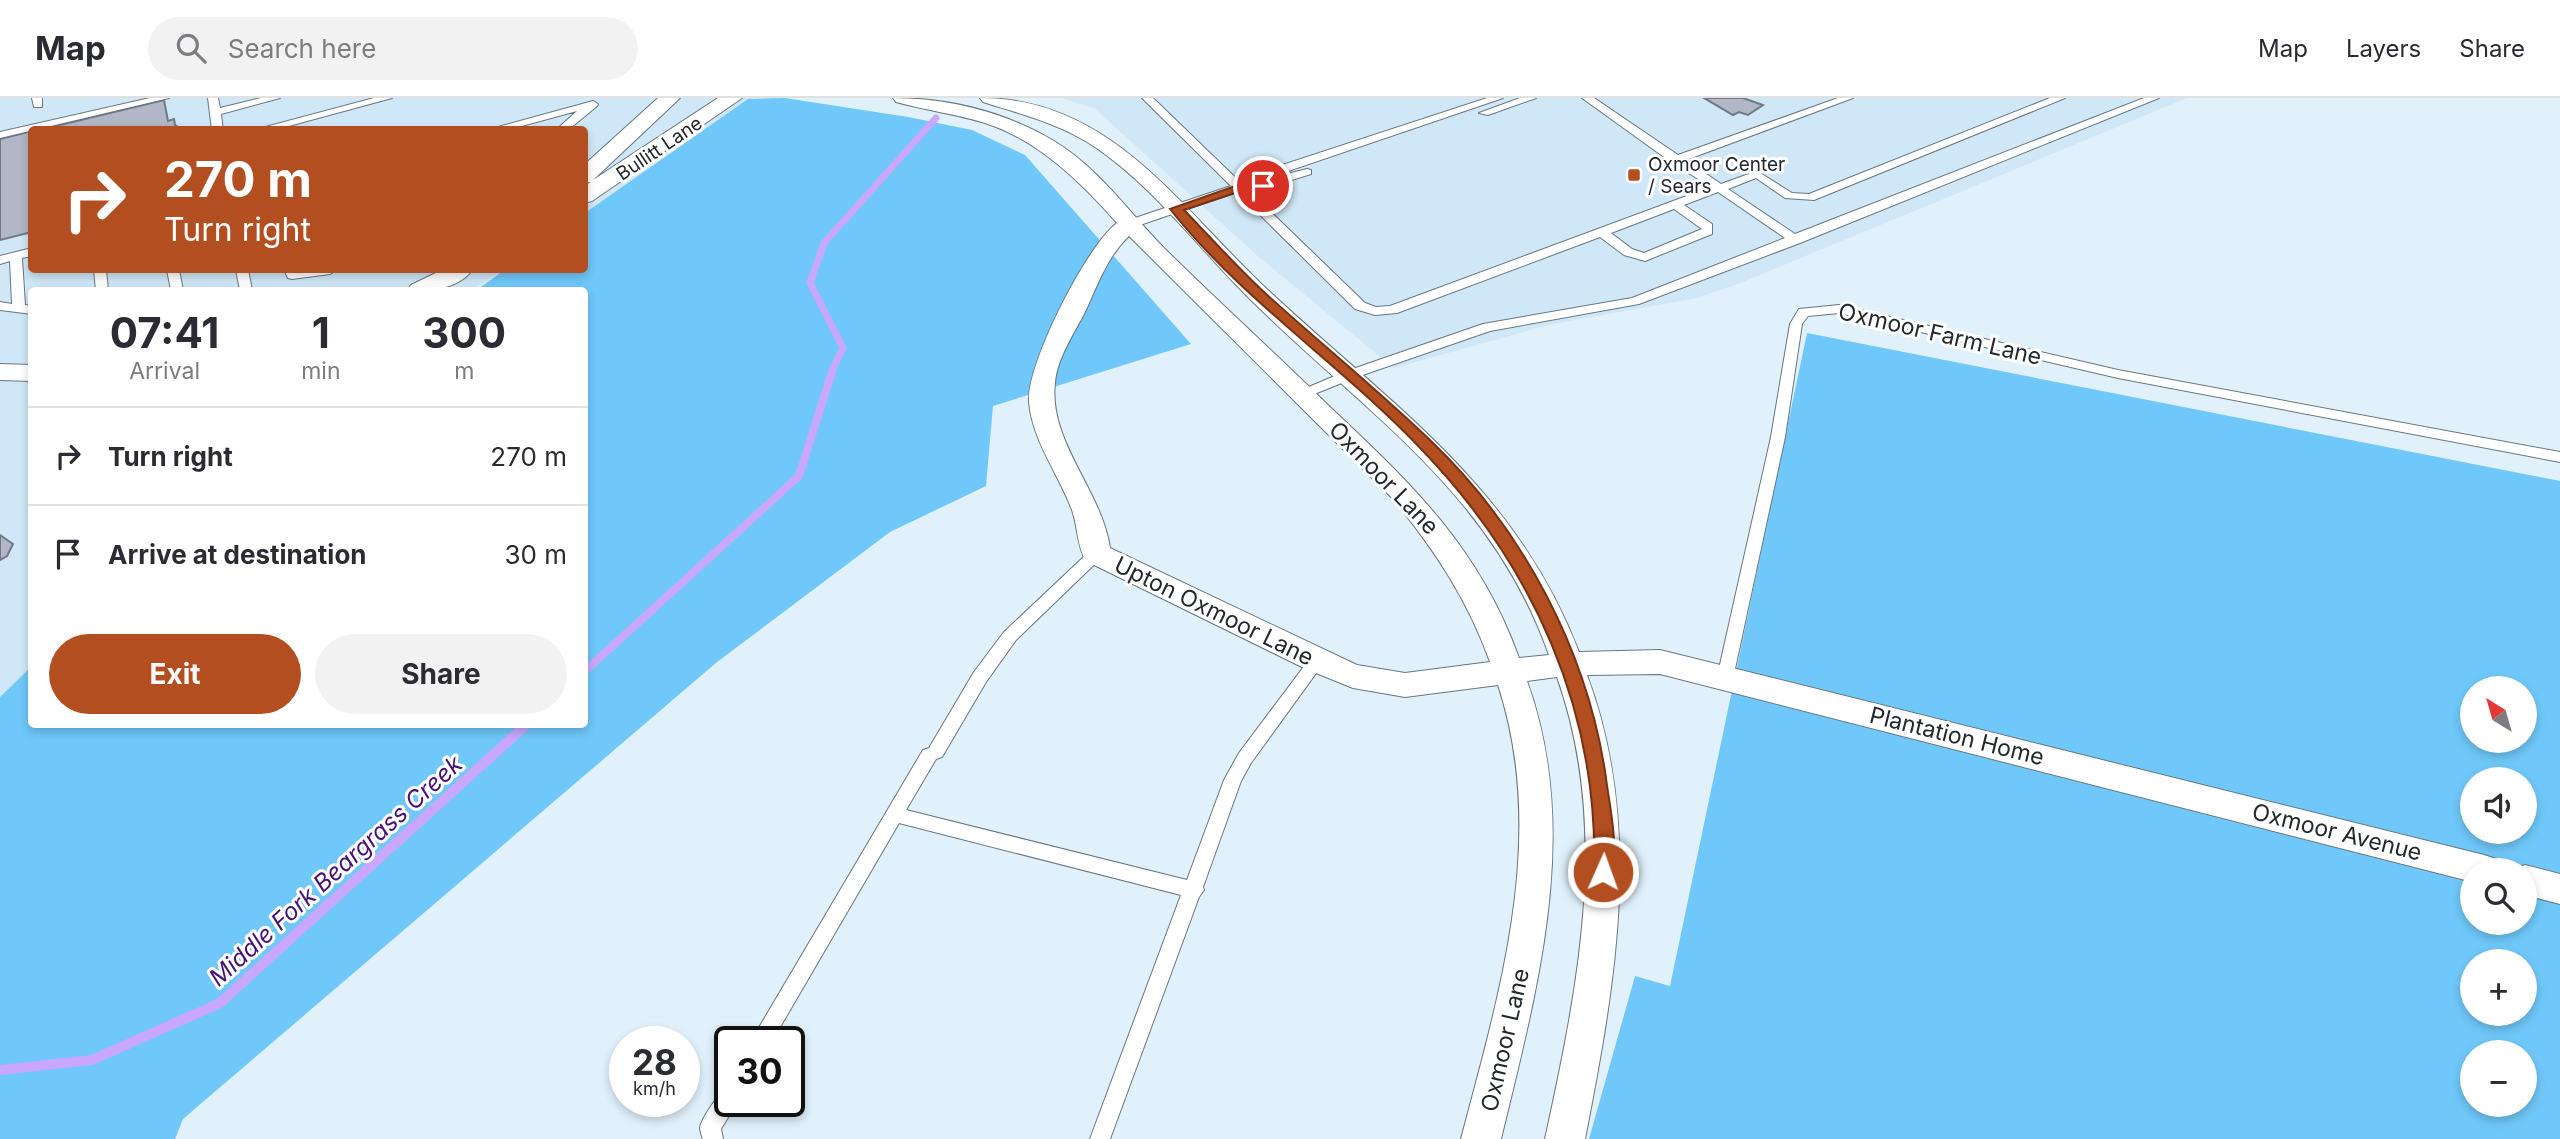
<!DOCTYPE html>
<meta charset="utf-8">
<style>
:root{--surface:#fff;--page:#f2f2f3;--text:#2b2b33;--muted:#7c7c81;--line:#e1e1e2;--accent:#b34e20}
body{margin:0;font-family:Inter,sans-serif;background:var(--page);color:var(--text);height:100vh;display:flex;flex-direction:column;font-size:26px;white-space:nowrap}
*{box-sizing:border-box;margin:0}
p{font-size:23px;color:var(--muted)}
.icon{flex:none;width:38px;height:38px;fill:none;stroke:currentColor;stroke-width:2;stroke-linecap:round;stroke-linejoin:round}
.map{position:relative;flex:1;overflow:hidden}
.panel{position:absolute;left:28px;top:189px;width:560px;height:441px;display:flex;flex-direction:column;background:var(--surface);border-radius:7px;box-shadow:0 4px 10px #0003}
.panel>*{flex:none}
.top-card{position:absolute;left:28px;top:28px;width:560px;height:147px;border-radius:7px;box-shadow:0 4px 10px #0003;background:#b34e20;color:#fff;overflow:hidden}
.needle{width:46px;rotate:323deg}
.buttons{position:absolute;left:2460px;top:578px;display:grid;gap:14px}
.buttons a{display:grid;place-items:center;width:77px;height:77px;border-radius:50%;background:var(--surface);box-shadow:0 4px 10px #0003;font-size:35px}
.speed{position:absolute;left:609px;top:928px;display:flex;gap:14px;font-size:35px;font-weight:700;text-align:center}
.speed>*{display:grid;place-content:center;width:91px;height:91px;border-radius:50%;background:var(--surface);box-shadow:0 4px 10px #0003;line-height:1}
.speed small{font-size:18px;font-weight:400}
.speed .limit{border:4px solid #111;border-radius:10px;background:#fff;color:#111}
.pin{position:absolute;display:grid;place-items:center;width:60px;height:60px;color:#fff;margin:-30px;border:4px solid #fff;border-radius:50%;box-shadow:0 2px 7px #0007}
.me{position:absolute;width:77px;margin:-38px;rotate:2deg;stroke-linejoin:round;filter:drop-shadow(0 0 5px #0008)}
.turn{display:flex;align-items:center;gap:24px;height:147px;padding:0 21px;font-size:32px}
.turn .icon{width:91px;height:91px;stroke-width:2.5}
.turn b{display:block;font-size:49px;line-height:60px}
.eta{display:flex;justify-content:space-evenly;align-items:center;height:119px;text-align:center}
.eta b{font-size:42px;font-weight:700;line-height:49px}
.button{display:flex;gap:14px;margin-top:auto;padding:14px 21px}
.button a{flex:1;height:80px;border-radius:42px;background:var(--accent);color:#fff;font-size:28px;font-weight:700;line-height:80px;text-align:center}
.button a+a{background:var(--page);color:var(--text)}
ul{padding:0;list-style:none}
li{display:flex;align-items:center;gap:21px;height:98px;padding:0 21px;border-top:2px solid var(--line)}
li div{flex:1}
li b{display:block;font-size:26px}
li em{font-style:normal}
header{display:flex;align-items:center;gap:42px;box-sizing:border-box;height:98px;padding:0 35px;background:var(--surface);border-bottom:2px solid var(--line)}
header strong{font-size:33px}
nav{display:flex;gap:38px;margin-inline-start:auto;font-size:24px}
.search{width:490px;height:63px;background:var(--page);display:flex;align-items:center;gap:18px;box-sizing:border-box;padding:0 24px;border-radius:38px;color:var(--muted);font-size:26px}
.map>svg:first-child{display:block}
.built{fill:#cfe7f6}
.green{fill:#6fc8f9;fill-rule:evenodd}
.lines{fill:none;stroke-linecap:round;stroke-linejoin:round}
.stream-far2{stroke:#c9a7fd;stroke-width:7}
.stream-far1{stroke:#c9a7fd;stroke-width:8}
.stream{stroke:#c9a7fd;stroke-width:10}
.building{fill:#b1b7c6;stroke:#727885;stroke-width:2}
.service-casing{stroke:#687780;stroke-width:2}
.minor-casing{stroke:#687780;stroke-width:2}
.service{fill:#fff;fill-rule:evenodd}
.minor{fill:#fff;fill-rule:evenodd}
.route{fill:#b34e20;stroke:#743315;stroke-width:2}
.poi-dot{fill:#b34e20;stroke:#fff;stroke-width:2.5}
.labels{text-anchor:middle;stroke-width:6;stroke-linejoin:round;paint-order:stroke}
.far-street-label{font-size:19px;fill:#22282c;stroke:#fff}
.far-poi-label{font-size:19px;fill:#22282c;stroke:#fff;text-anchor:start}
.street-label{font-size:23px;fill:#22282c;stroke:#fff}
.water-label{font-size:24px;font-style:italic;fill:#461276;stroke:#fff}
</style>
<header>
<strong>Map</strong>
<div class="search"><svg class="icon" aria-label="search" viewBox="0 0 24 24"><circle cx="10" cy="10" r="6"/><path d="M15 15l6 6"/></svg>Search here</div>
<nav><a>Map</a><a>Layers</a><a>Share</a></nav>
</header>
<div class="map">
<svg width="2560" height="1041" viewBox="0 0 2560 1041">
<rect width="100%" height="100%" fill="#e0f1fb"/>
<!-- built -->
<path class="built" d="M 0,0 L 753,0 L 585,115 L 584,32 L 32,32 L 32,172 L 504,172 L 471,192 L 32,192 L 31,569 L 0,599 Z
M 1061,0 L 2187,0 L 1738,186 L 1697,200 L 1548,227 L 1394,270 L 1260,160 L 1094,10 Z"/>
<!-- green -->
<path class="green" d="M 785,0 L 908,19 L 972,32 L 1025,57 L 1191,246 L 993,308 L 986,388 L 890,434 L 717,564 L 183,1021 L 175,1041 L 0,1041 L 0,599 L 31,569 L 32,626 L 584,626 L 584,192 L 477,192 L 504,172 L 584,172 L 585,115 L 748,1 Z
M 1807,235 L 2560,383 L 2560,1041 L 1589,1041 L 1635,878 L 1670,888 ZM 2473,590 L 2525,590 L 2525,642 L 2473,642 ZM 2473,681 L 2525,681 L 2525,733 L 2473,733 ZM 2473,772 L 2525,772 L 2525,824 L 2473,824 ZM 2473,863 L 2525,863 L 2525,915 L 2473,915 ZM 2473,954 L 2525,954 L 2525,1006 L 2473,1006 Z"/>
<g class="lines">
<!-- stream-far2 -->
<path class="stream-far2" d="M 831,275 L 843,250 L 810,185 L 824,145 L 936,20"/>
<!-- stream-far1 -->
<path class="stream-far1" d="M 584,574 L 799,378 L 832,274"/>
<!-- stream -->
<path class="stream" d="M 0,972 L 92,962 L 220,905 L 527,626"/>
</g>
<!-- building -->
<path class="building" d="M 1704,0 L 1743,0 L 1763,7 L 1748,17 L 1739,14 L 1733,17 Z
M 164,2 L 168,23 L 174,21 L 175,27 L 183,32 L 39,32 Z
M 32,33 L 32,134 L 0,142 L 0,41 Z
M 0,437 L 13,446 L 7,458 L 0,462 Z"/>
<g class="lines">
<!-- service casing -->
<g class="service-casing">
<path id="service" d="M 32,0 L 42,0 L 42,9 L 34,9 Z
M 150,0 L 169,0 L 0,40 L 0,34 Z
M 208,0 L 218,0 L 220,10 L 261,0 L 280,0 L 221,16 L 223,32 L 212,32 Z
M 374,0 L 392,0 L 274,32 L 254,32 Z
M 1142,0 L 1153,0 L 1241,85 L 1248,83 L 1252,77 L 1487,0 L 1503,0 L 1259,83 L 1307,71 L 1311,72 L 1311,76 L 1263,91 L 1252,89 L 1247,91 L 1365,205 L 1376,209 L 1390,208 L 1711,89 L 1671,64 L 1582,0 L 1594,0 L 1678,57 L 1838,0 L 1853,0 L 1686,62 L 1721,86 L 1757,73 L 1792,95 L 1809,96 L 2050,0 L 2065,0 L 1814,102 L 1785,100 L 1756,80 L 1728,91 L 1795,136 L 2144,0 L 2159,0 L 1800,145 L 1639,206 L 1490,233 L 1354,280 L 1302,301 L 1297,300 L 1295,297 L 1297,294 L 1344,274 L 1483,226 L 1632,200 L 1785,140 L 1718,94 L 1684,107 L 1712,126 L 1712,136 L 1645,163 L 1624,157 L 1600,139 L 1397,215 L 1375,217 L 1355,211 L 1237,94 L 1134,129 L 1126,129 L 1126,123 L 1231,88 ZM 1674,111 L 1702,131 L 1644,155 L 1632,151 L 1611,135 Z
M 1520,0 L 1536,0 L 1488,17 L 1479,15 Z
M 593,3 L 598,6 L 597,8 L 568,32 L 556,32 L 577,13 L 507,32 L 487,32 Z
M 32,150 L 32,158 L 22,160 L 25,207 L 32,208 L 32,216 L 0,212 L 0,204 L 12,206 L 10,163 L 0,166 L 0,158 Z
M 94,172 L 106,172 L 108,192 L 96,192 Z
M 167,172 L 179,172 L 183,192 L 171,192 Z
M 236,172 L 248,172 L 252,192 L 240,192 Z
M 284,172 L 336,172 L 330,176 L 292,181 L 288,180 Z
M 1839,207 L 2118,272 L 2560,354 L 2560,364 L 2118,280 L 1839,215 L 1808,218 L 1802,226 L 1785,339 L 1733,580 L 1731,585 L 1719,585 L 1717,580 L 1771,339 L 1790,226 L 1799,211 Z
M 1096,451 L 1104,456 L 1101,460 L 1016,542 L 986,584 L 942,659 L 936,661 L 906,712 L 1187,782 L 1224,682 L 1239,655 L 1311,559 L 1323,559 L 1325,563 L 1251,665 L 1241,683 L 1203,789 L 1204,792 L 1199,799 L 1110,1041 L 1090,1041 L 1181,797 L 899,725 L 772,943 L 751,943 L 923,652 L 929,650 L 974,574 L 1004,534 L 1091,452 Z
M 730,987 L 730,1003 L 738,1003 L 721,1031 L 723,1041 L 703,1041 C 702,1040 700,1031 700,1030 C 701,1020 722,991 730,987 Z"/>
</g>
<!-- minor casing -->
<g class="minor-casing">
<path id="minor" d="M 658,0 L 680,0 L 593,82 L 718,0 L 742,0 L 592,103 L 584,105 L 584,88 L 591,84 L 584,85 L 584,67 Z
M 893,0 C 949,0 1005,14 1054,43 C 1099,70 1130,116 1167,153 C 1221,206 1277,257 1331,310 C 1413,387 1480,451 1519,560 L 1549,557 C 1491,393 1366,316 1250,201 C 1199,151 1155,90 1095,49 C 1061,26 1021,16 983,4 L 980,0 C 1113,0 1181,112 1269,193 C 1392,308 1515,388 1579,554 L 1660,552 L 2484,757 L 2496,761 L 2501,772 L 2473,772 L 2473,784 L 1660,576 L 1587,577 C 1644,729 1615,887 1585,1041 L 1545,1041 C 1578,889 1611,731 1557,579 L 1527,583 C 1582,735 1537,891 1501,1041 L 1461,1041 C 1500,893 1548,739 1498,587 L 1405,599 L 1353,590 L 1306,571 L 1086,463 C 1077,449 1078,429 1072,412 C 1059,377 1032,342 1029,304 C 1026,267 1087,147 1117,125 C 1081,84 1038,42 985,25 C 956,16 925,12 896,4 ZM 1129,138 L 1393,401 C 1434,451 1468,502 1490,564 L 1405,575 L 1357,567 L 1110,450 C 1102,393 1048,343 1055,285 C 1057,261 1073,237 1084,216 C 1097,189 1106,160 1129,138 Z
M 442,172 L 472,172 C 459,191 428,194 407,192 L 411,187 Z
M 0,266 L 32,267 L 32,283 L 0,282 Z
M 2525,767 L 2560,776 L 2560,806 L 2525,797 L 2525,772 L 2513,772 Z"/>
</g>
<!-- service -->
<use href="#service" class="service"/>
<!-- minor -->
<use href="#minor" class="minor"/>
</g>
<!-- route -->
<path class="route" d="M 1252,82 L 1269,88 L 1263,92 L 1253,89 L 1184,112 C 1211,140 1237,169 1265,195 C 1320,245 1378,292 1431,343 C 1523,431 1588,554 1606,680 C 1609,706 1621,756 1609,780 L 1597,780 L 1594,774 C 1599,613 1533,468 1423,353 C 1343,268 1243,203 1170,111 Z"/>
<!-- markers -->
<rect class="poi-dot" x="1627" y="70" width="14" height="14" rx="3.5"/>
<g class="labels">
<!-- far-street labels -->
<g class="far-street-label">
<text transform="translate(659 50) rotate(-34)" y="7">Bullitt Lane</text>
</g>
<!-- far-poi labels -->
<g class="far-poi-label">
<text x="1648" y="73">Oxmoor Center<tspan x="1648" dy="22">/ Sears</tspan></text>
</g>
<!-- street labels -->
<g class="street-label">
<text transform="translate(1940 236) rotate(13)" y="8">Oxmoor Farm Lane</text>
<text transform="translate(1384 380) rotate(46)" y="8">Oxmoor Lane</text>
<text transform="translate(1214 513) rotate(26)" y="8">Upton Oxmoor Lane</text>
<text transform="translate(1957 638) rotate(14)" y="8">Plantation Home</text>
<text transform="translate(2337 734) rotate(14)" y="8">Oxmoor Avenue</text>
<text transform="translate(1505 942) rotate(-77)" y="8">Oxmoor Lane</text>
</g>
<!-- water labels -->
<g class="water-label">
<text transform="translate(336 773) rotate(-42)" y="8">Middle Fork Beargrass Creek</text>
</g>
</g>
</svg>
<div class="buttons">
<a><svg class="needle" viewBox="-14 -14 28 28"><path d="M0-13l5 13h-10z" fill="#e53935"/><path d="M0 13l5-13h-10z" fill="#7c7c81"/></svg></a>
<a><svg class="icon" aria-label="sound" viewBox="0 0 24 24"><path d="M4 9h4l5-4v14l-5-4H4zM17 9q2 3 0 6"/></svg></a>
<a><svg class="icon" aria-label="search" viewBox="0 0 24 24"><circle cx="10" cy="10" r="6"/><path d="M15 15l6 6"/></svg></a>
<a>+</a>
<a>−</a>
</div>
<div class="speed"><div>28<small>km/h</small></div><div class="limit">30</div></div>
<div class="pin" style="left:1263px;top:88px;background:#d93025"><svg class="icon" aria-label="arrive" viewBox="0 0 24 24"><path d="M6 21V4h12l-3 4 3 4H6"/></svg></div>
<svg class="me" style="left:1603px;top:774px" viewBox="-20 -20 40 40"><circle r="17" fill="#b34e20" stroke="#fff" stroke-width="3"/><path d="M0-11L8 9 0 5-8 9z" fill="#fff"/></svg>
<div class="top-card">
<div class="turn"><svg class="icon" aria-label="right" viewBox="0 0 24 24"><path d="M7 20v-9h11M14 6l5 5-5 5"/></svg><div><b>270 m</b>Turn right</div></div>
</div>
<section class="panel">
<div class="eta">
<div><b>07:41</b><p>Arrival</p></div>
<div><b>1</b><p>min</p></div>
<div><b>300</b><p>m</p></div>
</div>
<ul>
<li><svg class="icon" aria-label="right" viewBox="0 0 24 24"><path d="M7 20v-9h11M14 6l5 5-5 5"/></svg><div><b>Turn right</b></div><em>270 m</em></li>
<li><svg class="icon" aria-label="arrive" viewBox="0 0 24 24"><path d="M6 21V4h12l-3 4 3 4H6"/></svg><div><b>Arrive at destination</b></div><em>30 m</em></li>
</ul>
<div class="button"><a>Exit</a><a>Share</a></div>
</section>
</div>
